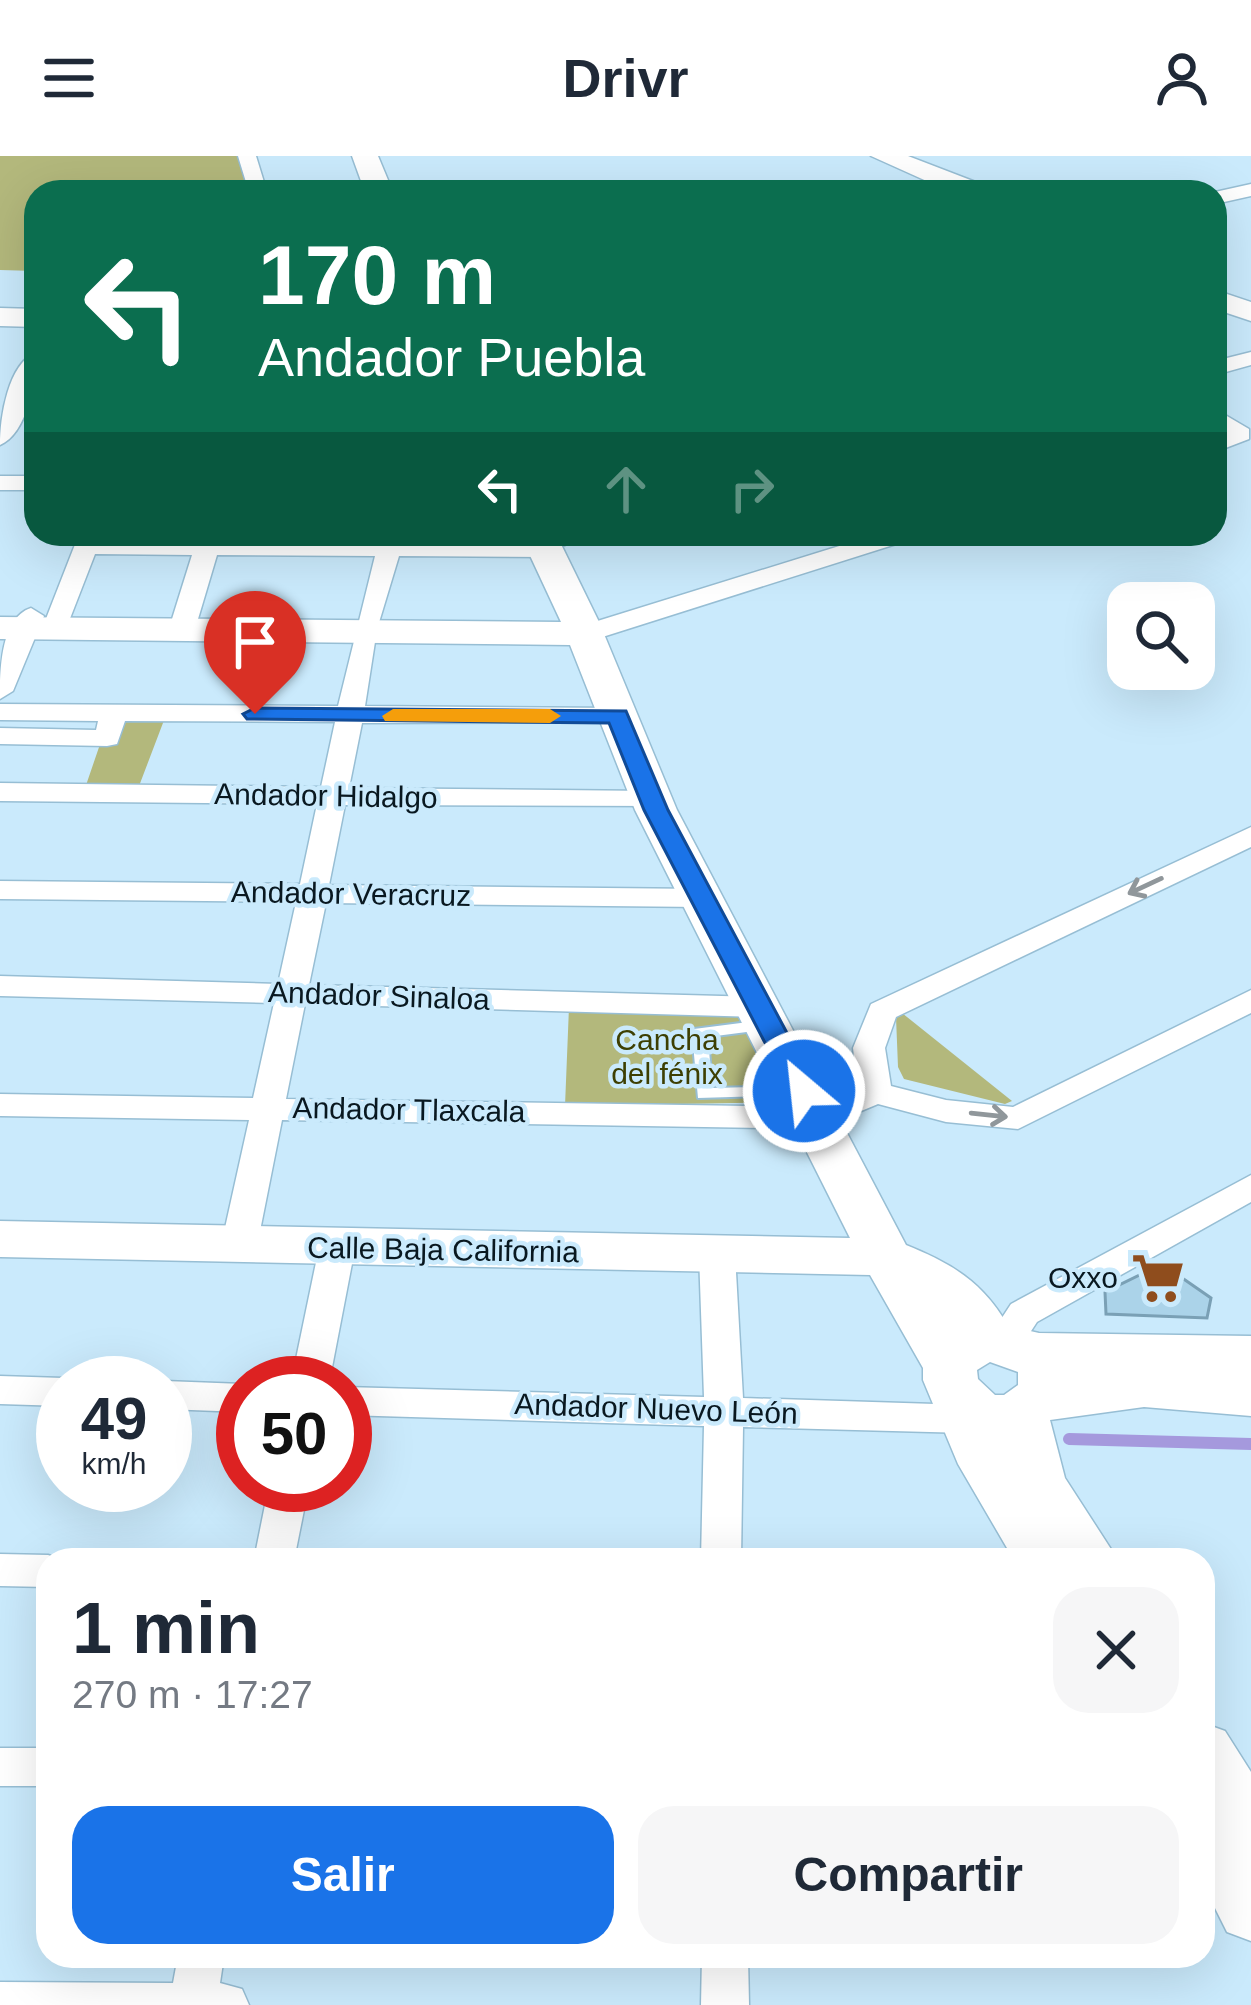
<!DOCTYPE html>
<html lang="es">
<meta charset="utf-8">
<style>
:root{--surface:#fff;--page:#f6f6f7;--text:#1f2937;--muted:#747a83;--accent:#1a73e8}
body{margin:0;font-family:Helvetica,sans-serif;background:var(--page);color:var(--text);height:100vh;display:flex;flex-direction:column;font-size:45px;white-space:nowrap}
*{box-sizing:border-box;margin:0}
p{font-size:39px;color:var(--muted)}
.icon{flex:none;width:66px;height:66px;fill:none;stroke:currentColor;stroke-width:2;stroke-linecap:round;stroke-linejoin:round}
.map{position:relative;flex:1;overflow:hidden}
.sheet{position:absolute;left:36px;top:1392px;width:1179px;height:420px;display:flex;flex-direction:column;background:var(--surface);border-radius:36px;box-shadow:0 12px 48px #0002}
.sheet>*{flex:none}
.guide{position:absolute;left:24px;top:24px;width:1203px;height:366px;border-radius:36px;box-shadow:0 12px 48px #0002;background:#0b6e4f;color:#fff;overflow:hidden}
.buttons{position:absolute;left:1107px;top:426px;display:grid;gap:24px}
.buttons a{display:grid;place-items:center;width:108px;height:108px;border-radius:24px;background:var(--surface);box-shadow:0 12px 48px #0002;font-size:60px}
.speed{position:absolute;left:36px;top:1200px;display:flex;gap:24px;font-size:60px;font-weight:700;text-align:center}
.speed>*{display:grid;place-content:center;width:156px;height:156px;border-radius:50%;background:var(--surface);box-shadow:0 12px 48px #0002;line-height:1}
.speed small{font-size:30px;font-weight:400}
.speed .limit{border:18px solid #d22;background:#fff;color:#111}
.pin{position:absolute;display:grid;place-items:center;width:102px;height:102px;color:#fff;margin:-123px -51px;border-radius:50% 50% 50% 0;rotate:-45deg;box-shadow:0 0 12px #0007}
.pin .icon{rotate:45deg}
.me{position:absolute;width:132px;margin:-66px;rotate:332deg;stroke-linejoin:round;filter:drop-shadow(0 0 9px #0008)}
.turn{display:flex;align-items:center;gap:42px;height:252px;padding:0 36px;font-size:54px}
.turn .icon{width:156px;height:156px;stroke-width:2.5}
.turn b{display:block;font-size:84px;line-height:102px}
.lanes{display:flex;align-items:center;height:114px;padding:0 36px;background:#0003;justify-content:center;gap:60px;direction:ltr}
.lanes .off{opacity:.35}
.round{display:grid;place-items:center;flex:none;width:126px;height:126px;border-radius:36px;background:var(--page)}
.head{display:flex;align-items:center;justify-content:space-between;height:204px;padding:0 36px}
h1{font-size:72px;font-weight:700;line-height:90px}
.button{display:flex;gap:24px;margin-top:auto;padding:24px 36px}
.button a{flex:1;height:138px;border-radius:36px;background:var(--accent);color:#fff;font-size:48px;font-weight:700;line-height:138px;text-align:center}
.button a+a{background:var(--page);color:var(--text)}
header{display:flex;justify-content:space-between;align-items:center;height:156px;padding:0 36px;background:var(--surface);font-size:54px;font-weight:700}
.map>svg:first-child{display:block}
.green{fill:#b3b87c}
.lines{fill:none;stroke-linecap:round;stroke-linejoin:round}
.stream{stroke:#a599dd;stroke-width:12}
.building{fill:#abd3e9;stroke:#7aa0b5;stroke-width:3}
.lane-casing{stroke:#97bed4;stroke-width:4}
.street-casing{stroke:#97bed4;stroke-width:3}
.secondary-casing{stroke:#97bed4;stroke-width:3}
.lane{fill:#fff;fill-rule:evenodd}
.street{fill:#fff;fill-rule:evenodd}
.secondary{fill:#fff;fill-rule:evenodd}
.oneway{stroke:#90979b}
.route{fill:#1a73e8;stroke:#114b97;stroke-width:3}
.slow{fill:#f59e0b}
.labels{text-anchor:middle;stroke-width:9;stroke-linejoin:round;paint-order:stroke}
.street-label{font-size:30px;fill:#091820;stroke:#caeafc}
.park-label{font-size:30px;fill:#3d3f02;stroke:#caeafc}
.poi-label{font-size:30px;fill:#091820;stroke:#caeafc;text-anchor:end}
</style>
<header><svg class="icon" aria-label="menu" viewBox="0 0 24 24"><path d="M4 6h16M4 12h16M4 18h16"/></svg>Drivr<svg class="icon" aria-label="person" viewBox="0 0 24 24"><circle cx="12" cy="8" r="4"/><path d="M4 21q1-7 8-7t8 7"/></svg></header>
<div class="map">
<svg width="1251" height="1849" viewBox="0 0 1251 1849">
<rect width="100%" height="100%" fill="#caeafc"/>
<!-- green -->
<path class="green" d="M 0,0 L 245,0 L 256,31 L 36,36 L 36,115 L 0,114 Z
M 110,559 L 166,559 L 136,638 L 83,638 Z
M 569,851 L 751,856 L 785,946 L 565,950 Z
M 902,857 L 1012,945 L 1005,948 L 904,923 L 898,911 L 896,861 Z"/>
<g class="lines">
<!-- stream -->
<path class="stream" d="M 1069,1283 L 1251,1288"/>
</g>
<!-- building -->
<path class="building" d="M 1162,1108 L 1211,1142 L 1207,1162 L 1106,1158 L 1105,1136 Z"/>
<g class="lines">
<!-- lane casing -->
<g class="lane-casing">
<path id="lane" d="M 764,864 L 772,869 L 770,873 L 708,881 L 712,932 L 797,930 L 805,935 L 803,939 L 698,942 L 692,877 L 694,873 Z"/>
</g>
<!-- street casing -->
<g class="street-casing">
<path id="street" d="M 238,0 L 256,0 L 267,36 L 249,36 Z
M 1251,28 L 1251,40 L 1215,48 L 1215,36 Z
M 36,196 C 36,223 28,277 0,289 C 0,261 8,208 36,196 Z
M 1251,196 L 1251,209 L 1215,219 L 1215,205 Z
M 1215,253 L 1249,273 L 1249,283 L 1215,296 L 1215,281 L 1224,277 L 1215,270 Z
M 0,320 L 36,320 L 36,334 L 0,334 Z
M 199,378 L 223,378 L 221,385 L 379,386 L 381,378 L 405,378 L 403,386 L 532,387 L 553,378 L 593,378 L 557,392 L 555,399 L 546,401 L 399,400 L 377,473 L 365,550 L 618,552 L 632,560 L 628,566 L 362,567 L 349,632 L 652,635 L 666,644 L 662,650 L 345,649 L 329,729 L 702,733 L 717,742 L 702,751 L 326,747 L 309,829 L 759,841 L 775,851 L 759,861 L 305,848 L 286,943 L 814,951 L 858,932 L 853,892 L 871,848 L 1251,671 L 1251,691 L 896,861 L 885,892 L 891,930 L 946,944 L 1013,951 L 1251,834 L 1251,857 L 1018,973 L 946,966 L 878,948 L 818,973 L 282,964 L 257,1090 L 252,1099 L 239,1102 L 226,1099 L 221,1090 L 249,964 L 0,960 L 0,938 L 253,942 L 274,847 L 0,840 L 0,820 L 278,828 L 296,746 L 0,743 L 0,725 L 300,728 L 317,648 L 0,645 L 0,627 L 321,631 L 335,566 L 125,565 L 117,588 L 107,590 L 0,588 L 0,572 L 96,574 L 98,565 L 0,564 L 0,548 L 338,550 L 375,400 L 217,399 L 198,463 L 185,471 L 172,463 L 192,399 L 95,398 L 64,478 L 46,478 L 42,473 L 76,386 L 197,384 Z
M 878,378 L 915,378 L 912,383 L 593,484 L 584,486 L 571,478 L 575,472 Z
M 31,452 L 44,460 L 13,535 L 0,543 C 0,516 0,462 31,452 Z
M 1251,1019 L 1251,1046 L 1037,1166 L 1018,1195 L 1005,1199 L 992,1195 L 986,1186 L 1011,1148 Z
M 337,1080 L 350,1083 L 355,1092 L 329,1227 L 291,1227 L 319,1092 L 324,1083 Z
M 717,1086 L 730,1089 L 735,1098 L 743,1242 L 967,1249 L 981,1253 L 986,1263 L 981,1273 L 967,1277 L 743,1271 L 741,1404 L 701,1404 L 704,1270 L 345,1259 L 345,1231 L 704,1241 L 699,1098 L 704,1089 Z
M 0,1220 L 63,1222 L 77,1227 L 63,1227 L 63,1250 L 0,1248 Z
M 165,1225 L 243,1228 L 243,1256 L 165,1253 L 165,1227 L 158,1227 Z
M 269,1329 L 309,1329 L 294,1404 L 254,1404 Z
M 0,1398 L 48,1399 L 63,1404 L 48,1404 L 48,1431 L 0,1430 Z
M 0,1592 L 48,1592 L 48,1630 L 0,1630 Z
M 178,1800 L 224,1800 L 220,1827 L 242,1833 L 249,1849 L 0,1849 L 0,1826 L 173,1827 Z
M 702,1800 L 748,1800 L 749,1849 L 701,1849 Z"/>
</g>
<!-- secondary casing -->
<g class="secondary-casing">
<path id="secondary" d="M 352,0 L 378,0 L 393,36 L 365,36 Z
M 871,0 L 908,0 L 986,30 L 990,36 L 951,36 Z
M 1215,134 L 1251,146 L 1251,165 L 1215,153 Z
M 0,152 L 36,153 L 36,171 L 0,170 Z
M 520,378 L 556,378 L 599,466 L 677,654 L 906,1089 C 951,1107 983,1126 1008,1170 L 1039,1177 L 1251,1180 L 1251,1260 L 1144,1251 L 1050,1264 L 1065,1322 L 1118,1404 L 1014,1404 L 958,1308 L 923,1224 L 923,1212 L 870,1119 L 0,1101 L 0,1065 L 850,1082 L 635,654 L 570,489 L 0,483 L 0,461 L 561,466 ZM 990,1206 L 1018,1216 L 1018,1229 L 1004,1239 L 995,1239 L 978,1223 L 977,1214 Z
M 1203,1567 L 1225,1575 L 1251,1616 L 1251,1785 L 1227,1776 L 1203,1728 Z"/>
</g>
<!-- lane -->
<use href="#lane" class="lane"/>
<!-- street -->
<use href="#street" class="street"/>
<!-- secondary -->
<use href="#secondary" class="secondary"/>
</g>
<!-- one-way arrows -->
<defs><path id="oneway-shaft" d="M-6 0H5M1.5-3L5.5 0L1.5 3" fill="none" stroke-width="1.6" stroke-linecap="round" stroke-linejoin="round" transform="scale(3)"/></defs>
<g class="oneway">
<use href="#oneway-shaft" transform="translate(1145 730) rotate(155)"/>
<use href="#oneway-shaft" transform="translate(989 959) rotate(6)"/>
</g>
<!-- route -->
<path class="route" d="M 255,552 L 626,555 L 668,654 L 818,935 L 814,942 L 804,944 L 790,935 L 644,654 L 609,567 L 247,563 L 243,558 Z"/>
<!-- slow -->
<path class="slow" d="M 393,553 L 550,553 L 561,560 L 550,567 L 385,565 L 382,560 Z"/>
<!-- icons -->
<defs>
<g id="supermarket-bare" transform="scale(4.14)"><path d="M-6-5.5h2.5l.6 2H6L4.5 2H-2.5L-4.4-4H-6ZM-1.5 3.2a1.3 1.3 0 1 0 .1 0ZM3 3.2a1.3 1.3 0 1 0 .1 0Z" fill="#8f4d1d" stroke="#caeafc" stroke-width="2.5" paint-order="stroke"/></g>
</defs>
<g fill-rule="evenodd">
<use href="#supermarket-bare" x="1158" y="1122"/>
</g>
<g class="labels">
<!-- street labels -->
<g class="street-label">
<text transform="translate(326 640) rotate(1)" y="10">Andador Hidalgo</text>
<text transform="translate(351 738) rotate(1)" y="10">Andador Veracruz</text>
<text transform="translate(379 840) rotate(2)" y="10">Andador Sinaloa</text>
<text transform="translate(409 954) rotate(1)" y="10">Andador Tlaxcala</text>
<text transform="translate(443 1094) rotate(1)" y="10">Calle Baja California</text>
<text transform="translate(656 1253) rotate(2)" y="10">Andador Nuevo León</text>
</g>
<!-- park labels -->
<g class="park-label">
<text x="667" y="894">Cancha<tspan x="667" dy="34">del fénix</tspan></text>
</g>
<!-- poi labels -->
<g class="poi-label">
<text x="1118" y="1132">Oxxo</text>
</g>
</g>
</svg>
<div class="buttons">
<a><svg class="icon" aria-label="search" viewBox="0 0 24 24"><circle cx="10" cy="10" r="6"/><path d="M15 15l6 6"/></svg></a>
</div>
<div class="speed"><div>49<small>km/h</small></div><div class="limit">50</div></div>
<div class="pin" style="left:255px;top:558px;background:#d93025"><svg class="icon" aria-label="arrive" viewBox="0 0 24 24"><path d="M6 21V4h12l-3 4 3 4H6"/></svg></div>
<svg class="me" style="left:804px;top:935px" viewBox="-20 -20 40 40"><circle r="17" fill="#1a73e8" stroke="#fff" stroke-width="3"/><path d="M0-11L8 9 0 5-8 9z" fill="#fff"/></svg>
<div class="guide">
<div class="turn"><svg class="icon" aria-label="left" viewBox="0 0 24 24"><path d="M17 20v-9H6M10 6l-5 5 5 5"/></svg><div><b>170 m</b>Andador Puebla</div></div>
<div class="lanes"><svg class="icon" aria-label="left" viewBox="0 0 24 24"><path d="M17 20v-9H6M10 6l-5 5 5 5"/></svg><svg class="icon off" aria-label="ahead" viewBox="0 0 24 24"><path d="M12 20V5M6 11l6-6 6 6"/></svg><svg class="icon off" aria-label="right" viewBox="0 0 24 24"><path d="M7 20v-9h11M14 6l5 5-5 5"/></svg></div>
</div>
<section class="sheet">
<div class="head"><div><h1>1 min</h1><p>270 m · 17:27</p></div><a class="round"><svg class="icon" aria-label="close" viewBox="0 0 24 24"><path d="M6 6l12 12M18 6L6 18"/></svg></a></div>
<div class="button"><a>Salir</a><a>Compartir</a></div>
</section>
</div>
